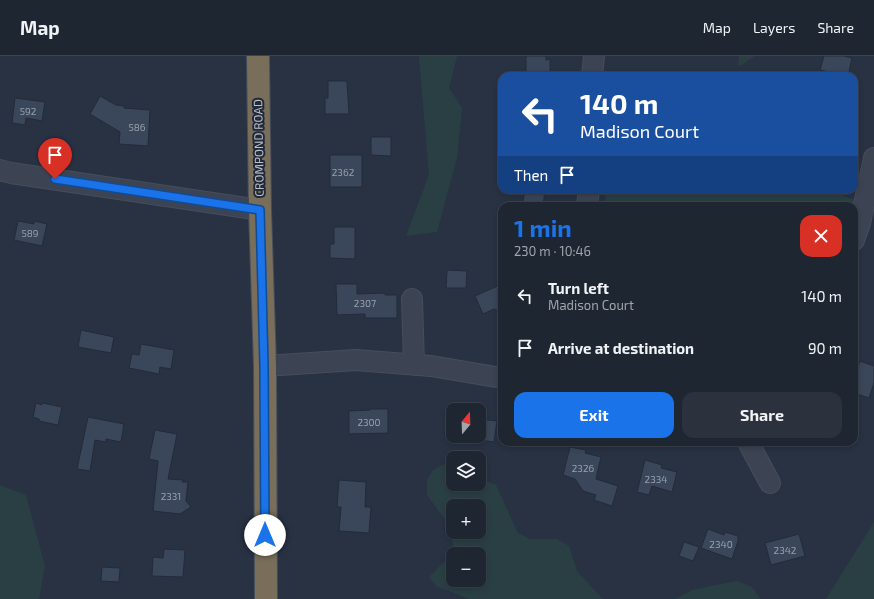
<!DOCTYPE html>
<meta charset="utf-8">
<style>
:root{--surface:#1e2632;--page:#2b323e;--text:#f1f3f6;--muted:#a1a5ac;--line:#3c434d;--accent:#1a73e8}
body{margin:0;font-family:"Exo 2",sans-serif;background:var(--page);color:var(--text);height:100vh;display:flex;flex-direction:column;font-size:15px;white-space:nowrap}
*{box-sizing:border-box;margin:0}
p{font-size:13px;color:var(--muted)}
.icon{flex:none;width:22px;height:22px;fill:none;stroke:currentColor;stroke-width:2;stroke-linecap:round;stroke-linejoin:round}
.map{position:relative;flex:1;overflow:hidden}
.panel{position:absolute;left:498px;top:146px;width:360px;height:244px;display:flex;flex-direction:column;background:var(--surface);border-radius:12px;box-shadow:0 2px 6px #0003,0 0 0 1px var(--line)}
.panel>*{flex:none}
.hud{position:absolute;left:498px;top:16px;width:360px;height:122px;border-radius:12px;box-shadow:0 2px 6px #0003,0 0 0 1px var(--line);background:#1a4fa0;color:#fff;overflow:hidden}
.needle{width:26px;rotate:19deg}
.fabs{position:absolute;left:446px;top:347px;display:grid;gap:8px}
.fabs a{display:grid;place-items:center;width:40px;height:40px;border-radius:8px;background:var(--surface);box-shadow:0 2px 6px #0003,0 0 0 1px var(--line);font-size:20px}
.pin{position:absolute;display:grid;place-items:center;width:34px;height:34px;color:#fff;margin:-41px -17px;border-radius:50% 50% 50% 0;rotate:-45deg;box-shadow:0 0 4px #0007}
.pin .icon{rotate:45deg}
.me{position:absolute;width:44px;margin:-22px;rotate:0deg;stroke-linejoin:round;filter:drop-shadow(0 0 3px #0008)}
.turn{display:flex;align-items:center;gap:14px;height:84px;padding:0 16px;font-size:18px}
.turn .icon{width:52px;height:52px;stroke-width:2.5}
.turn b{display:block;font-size:28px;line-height:34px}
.then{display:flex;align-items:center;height:38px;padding:0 16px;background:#0003;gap:8px;font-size:15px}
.round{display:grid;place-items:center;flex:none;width:42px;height:42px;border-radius:12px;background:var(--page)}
.head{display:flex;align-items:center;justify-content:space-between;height:68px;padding:0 16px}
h1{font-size:24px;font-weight:700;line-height:30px;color:var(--accent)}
.button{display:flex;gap:8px;margin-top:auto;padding:8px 16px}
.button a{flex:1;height:46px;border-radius:12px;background:var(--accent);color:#fff;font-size:16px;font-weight:700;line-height:46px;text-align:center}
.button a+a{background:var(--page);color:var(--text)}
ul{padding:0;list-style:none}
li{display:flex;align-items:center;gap:12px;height:52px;padding:0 16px}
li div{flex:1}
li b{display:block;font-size:15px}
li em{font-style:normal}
header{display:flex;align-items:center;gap:24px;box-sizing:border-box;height:56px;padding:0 20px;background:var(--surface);border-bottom:1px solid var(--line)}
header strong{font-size:19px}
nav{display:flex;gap:22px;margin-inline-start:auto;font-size:14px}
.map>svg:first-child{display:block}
.green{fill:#2a3f44;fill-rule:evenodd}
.building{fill:#3a4659;stroke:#232b3a}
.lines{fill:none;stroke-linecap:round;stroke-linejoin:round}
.minor-casing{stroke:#464d5c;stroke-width:22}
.highway-casing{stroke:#474f5d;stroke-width:24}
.minor{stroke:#3c4453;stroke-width:20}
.highway{stroke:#786e5a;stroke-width:22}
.route-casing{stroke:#114b97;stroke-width:10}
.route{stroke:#1a73e8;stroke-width:7}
.labels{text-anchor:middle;stroke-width:4;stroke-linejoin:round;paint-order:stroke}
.number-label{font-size:10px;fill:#98a0ae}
.street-label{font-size:12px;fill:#bac0cc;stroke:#212938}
</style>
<header>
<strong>Map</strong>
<nav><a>Map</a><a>Layers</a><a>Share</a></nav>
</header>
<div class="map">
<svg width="874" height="543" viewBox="0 0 874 543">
<rect width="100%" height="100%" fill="#283243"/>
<!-- green -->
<path class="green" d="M 419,0 L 457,0 L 449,32 L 462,52 L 457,102 L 437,176 L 406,180 L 429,119 Z
M 739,0 L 755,0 L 738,11 Z
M 606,134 L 828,134 L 855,144 L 853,150 L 605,150 Z
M 445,408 L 453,412 L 453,428 L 479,428 L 479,422 L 496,429 L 518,477 L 530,483 L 557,483 L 569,490 L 577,515 L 603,543 L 469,543 L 436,530 L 429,521 L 448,502 L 453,490 L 449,469 L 427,439 L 427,424 L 433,414 ZM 453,450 L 479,450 L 479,476 L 453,476 ZM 453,498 L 479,498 L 479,524 L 453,524 Z
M 0,429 L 26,439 L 45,510 L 39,543 L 0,543 Z
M 874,466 L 874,543 L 826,543 Z
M 737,525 L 752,531 L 761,543 L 675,543 L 692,534 Z"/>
<!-- building -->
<path class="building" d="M 526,0 L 546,0 L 546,4 L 550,3 L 550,19 L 526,19 Z
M 824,0 L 844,0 L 852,2 L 848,20 L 820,14 Z
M 328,25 L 347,25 L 349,58 L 325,58 L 325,42 L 328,42 Z
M 100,40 L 116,49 L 124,50 L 124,52 L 150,54 L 148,90 L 119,88 L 120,76 L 90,58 Z
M 15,42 L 45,46 L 42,65 L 26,62 L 25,69 L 12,67 Z
M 371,81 L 391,81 L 391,100 L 371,99 Z
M 330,99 L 362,99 L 362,131 L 330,131 Z
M 525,134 L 545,134 L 543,150 L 522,150 Z
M 18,165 L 34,168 L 34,165 L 47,168 L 42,190 L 14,184 Z
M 334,171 L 355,171 L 355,203 L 330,202 L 330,188 L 334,188 Z
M 447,214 L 467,215 L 466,232 L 446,232 Z
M 336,228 L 357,228 L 357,238 L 385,237 L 385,239 L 397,239 L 397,262 L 365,262 L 365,258 L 337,259 Z
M 502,228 L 502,256 L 494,253 L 483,258 L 475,240 Z
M 81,274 L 114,281 L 111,297 L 78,291 Z
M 141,288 L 174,294 L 171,313 L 160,311 L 159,318 L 129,312 L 132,298 L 139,299 Z
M 860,305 L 874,310 L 874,327 L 869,342 L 854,337 L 854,324 Z
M 36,347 L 42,349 L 42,347 L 62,351 L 58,369 L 39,365 L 39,363 L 33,361 Z
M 370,353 L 388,353 L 388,377 L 349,378 L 349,355 L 370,354 Z
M 88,361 L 124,368 L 121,386 L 106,383 L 106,386 L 95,384 L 90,415 L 77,413 Z
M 479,363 L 497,365 L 494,386 L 479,384 Z
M 155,374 L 177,378 L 168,423 L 183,424 L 182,426 L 188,426 L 186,445 L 191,451 L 180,458 L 153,455 L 158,405 L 149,403 Z
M 570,391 L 586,394 L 585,397 L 601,401 L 596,423 L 618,430 L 612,450 L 594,444 L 596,439 L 583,435 L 575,423 L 563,419 Z
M 645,404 L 662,409 L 661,412 L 677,416 L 672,436 L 652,430 L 649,439 L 637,436 Z
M 339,424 L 366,426 L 365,451 L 371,451 L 369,477 L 339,475 L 341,451 L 337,451 Z
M 708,473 L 724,479 L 725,476 L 738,480 L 738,485 L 732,503 L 701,492 Z
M 799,478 L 805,500 L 771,509 L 765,487 Z
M 684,486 L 699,491 L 693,505 L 679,500 Z
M 164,493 L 185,494 L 183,521 L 152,520 L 153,501 L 163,502 Z
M 102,511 L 120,512 L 119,526 L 101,525 Z"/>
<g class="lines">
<!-- minor casing -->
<g class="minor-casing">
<path id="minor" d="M 592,20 L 594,0
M 0,114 L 11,117 L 260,154
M 587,150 L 589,134
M 854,184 L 860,167 L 874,102
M 412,243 L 414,309
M 265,310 L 356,304 L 431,310 L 502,322
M 748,386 L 770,427"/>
</g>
<!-- highway casing -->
<g class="highway-casing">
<path id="highway" d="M 258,0 L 260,154 L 265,310 L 266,543"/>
</g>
<!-- minor -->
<use href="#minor" class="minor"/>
<!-- highway -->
<use href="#highway" class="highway"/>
</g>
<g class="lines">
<!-- route casing -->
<g class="route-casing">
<path id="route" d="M 55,123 L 260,154 L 264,310 L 265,479"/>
</g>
<!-- route -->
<use href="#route" class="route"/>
</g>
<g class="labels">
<!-- number labels -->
<g class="number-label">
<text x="28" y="59">592</text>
<text x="137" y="75">586</text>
<text x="343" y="120">2362</text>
<text x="30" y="181">589</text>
<text x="365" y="251">2307</text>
<text x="369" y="370">2300</text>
<text x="583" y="416">2326</text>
<text x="656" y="427">2334</text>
<text x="171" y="444">2331</text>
<text x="721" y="492">2340</text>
<text x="785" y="498">2342</text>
</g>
<!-- street labels -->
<g class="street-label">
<text transform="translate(259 92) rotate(-91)" y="4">CROMPOND ROAD</text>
</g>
</g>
</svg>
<div class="fabs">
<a><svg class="needle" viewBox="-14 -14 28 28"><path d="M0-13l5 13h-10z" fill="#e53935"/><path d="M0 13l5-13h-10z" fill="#a1a5ac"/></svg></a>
<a><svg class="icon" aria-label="layers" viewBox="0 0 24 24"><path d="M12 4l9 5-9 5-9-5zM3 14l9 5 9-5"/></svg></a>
<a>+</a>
<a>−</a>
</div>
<div class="pin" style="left:55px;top:123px;background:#d93025"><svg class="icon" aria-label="arrive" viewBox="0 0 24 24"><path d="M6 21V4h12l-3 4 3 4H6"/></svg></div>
<svg class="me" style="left:265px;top:479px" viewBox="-20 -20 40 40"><circle r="19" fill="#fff"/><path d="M0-13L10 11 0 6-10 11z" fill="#1a73e8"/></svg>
<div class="hud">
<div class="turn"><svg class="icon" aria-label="left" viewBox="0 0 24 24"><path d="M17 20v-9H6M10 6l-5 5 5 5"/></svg><div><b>140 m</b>Madison Court</div></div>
<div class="then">Then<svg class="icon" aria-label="arrive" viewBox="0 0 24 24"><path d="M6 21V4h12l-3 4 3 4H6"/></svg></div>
</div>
<section class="panel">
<div class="head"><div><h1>1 min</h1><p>230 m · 10:46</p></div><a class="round" style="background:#d93025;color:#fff"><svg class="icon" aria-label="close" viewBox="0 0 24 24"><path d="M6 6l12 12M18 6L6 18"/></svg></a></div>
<ul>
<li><svg class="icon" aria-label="left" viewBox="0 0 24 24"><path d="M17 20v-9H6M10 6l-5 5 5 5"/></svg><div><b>Turn left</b><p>Madison Court</p></div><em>140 m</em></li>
<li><svg class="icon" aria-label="arrive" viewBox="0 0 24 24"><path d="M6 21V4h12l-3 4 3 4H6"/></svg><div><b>Arrive at destination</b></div><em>90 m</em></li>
</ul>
<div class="button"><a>Exit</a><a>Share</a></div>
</section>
</div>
